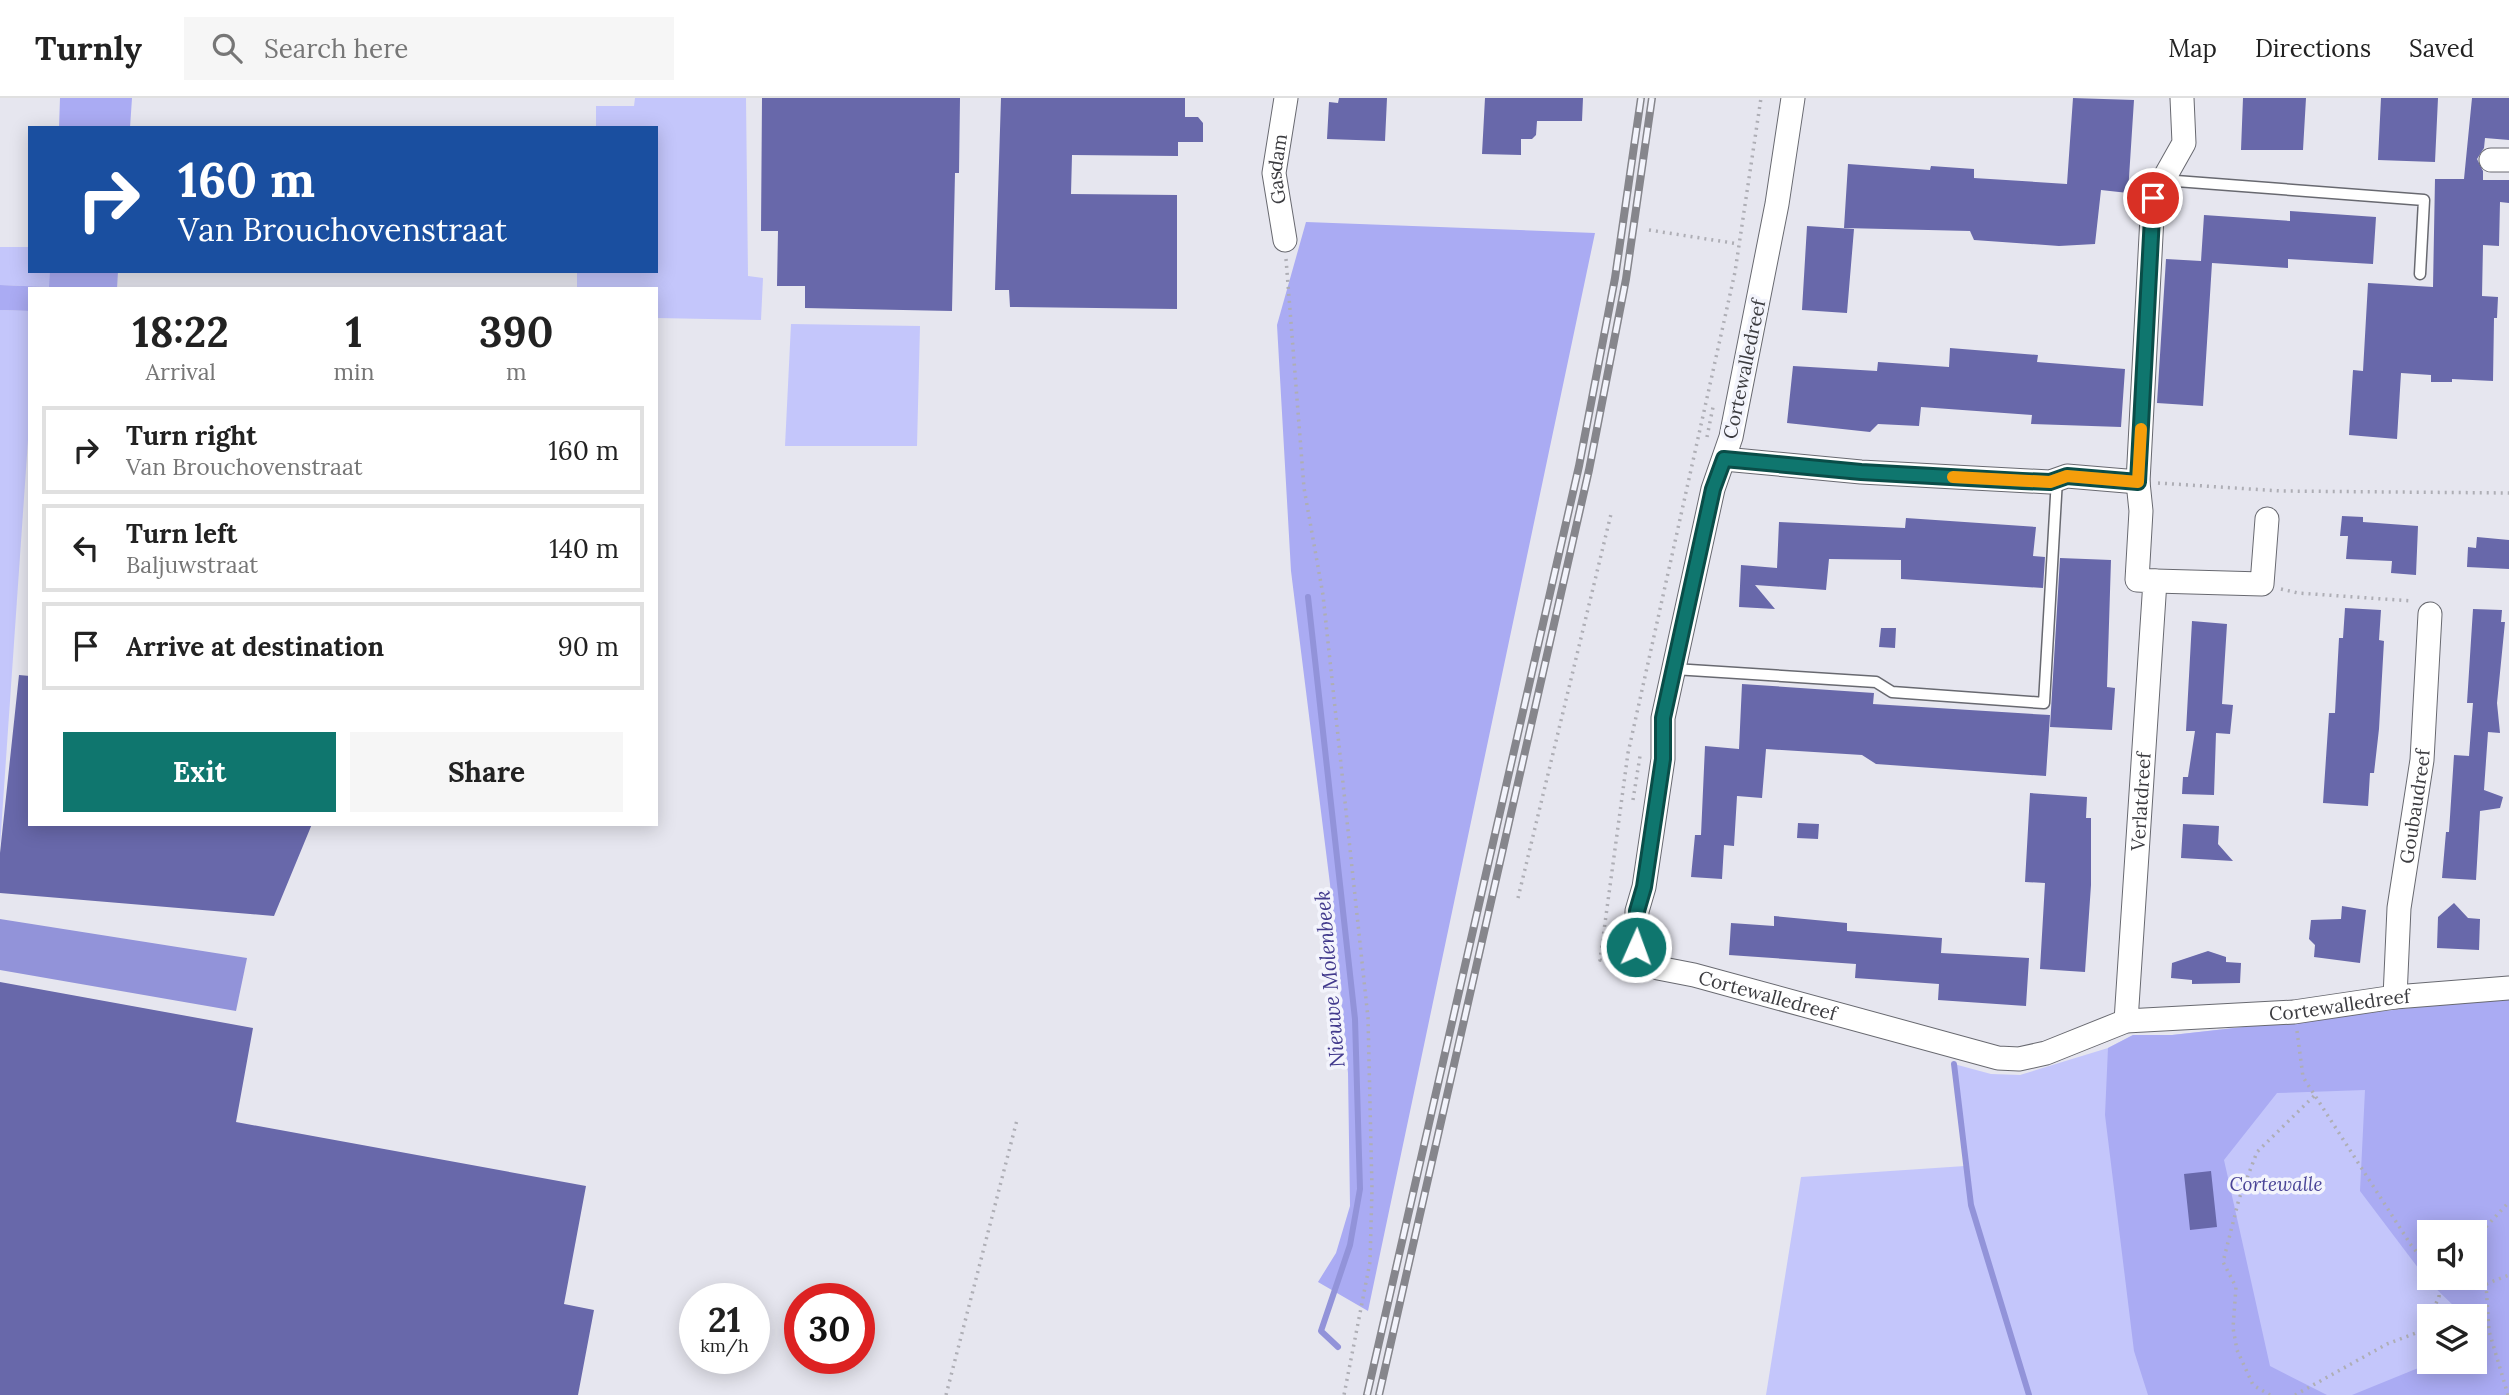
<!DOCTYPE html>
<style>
:root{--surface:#fff;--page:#f6f6f6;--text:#222;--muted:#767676;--line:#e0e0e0;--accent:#0f766e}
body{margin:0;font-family:Lora,serif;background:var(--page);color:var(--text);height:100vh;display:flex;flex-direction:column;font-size:26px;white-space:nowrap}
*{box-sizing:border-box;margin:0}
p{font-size:23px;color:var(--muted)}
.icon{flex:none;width:38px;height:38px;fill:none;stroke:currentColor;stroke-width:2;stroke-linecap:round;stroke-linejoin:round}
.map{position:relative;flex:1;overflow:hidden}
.panel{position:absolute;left:28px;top:189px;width:630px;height:539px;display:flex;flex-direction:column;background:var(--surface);border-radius:0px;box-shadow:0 4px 18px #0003}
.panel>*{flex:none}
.guide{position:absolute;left:28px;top:28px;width:630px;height:147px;border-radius:0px;box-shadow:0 4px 18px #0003;background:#1a4fa0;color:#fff;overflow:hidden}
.buttons{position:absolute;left:2417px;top:1122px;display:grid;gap:14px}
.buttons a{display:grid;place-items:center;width:70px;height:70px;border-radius:0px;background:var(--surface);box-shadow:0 4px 18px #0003;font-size:35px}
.speed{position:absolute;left:679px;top:1185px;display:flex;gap:14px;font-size:35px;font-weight:700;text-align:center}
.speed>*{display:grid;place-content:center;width:91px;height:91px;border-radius:50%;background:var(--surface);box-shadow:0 4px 18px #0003;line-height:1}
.speed small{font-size:18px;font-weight:400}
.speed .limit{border:10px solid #d22;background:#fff;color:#111}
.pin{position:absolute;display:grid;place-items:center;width:60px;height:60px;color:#fff;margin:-30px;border:4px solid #fff;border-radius:50%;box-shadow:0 2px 7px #0007}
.me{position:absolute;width:77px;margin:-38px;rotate:2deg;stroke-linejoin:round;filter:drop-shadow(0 0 5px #0008)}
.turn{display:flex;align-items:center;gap:24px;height:147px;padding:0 35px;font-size:32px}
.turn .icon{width:91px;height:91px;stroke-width:2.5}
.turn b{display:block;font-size:49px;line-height:60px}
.eta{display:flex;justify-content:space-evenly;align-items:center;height:119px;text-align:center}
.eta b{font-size:42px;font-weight:700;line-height:49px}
.cta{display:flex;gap:14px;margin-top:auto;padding:14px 35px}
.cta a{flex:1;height:80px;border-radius:0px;background:var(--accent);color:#fff;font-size:28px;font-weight:700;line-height:80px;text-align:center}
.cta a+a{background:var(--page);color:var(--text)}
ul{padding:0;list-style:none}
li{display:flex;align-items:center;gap:21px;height:88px;margin:0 14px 10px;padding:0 21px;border:4px solid var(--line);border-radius:0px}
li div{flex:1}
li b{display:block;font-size:26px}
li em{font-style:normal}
header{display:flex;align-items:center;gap:42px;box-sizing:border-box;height:98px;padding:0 35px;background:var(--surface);border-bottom:2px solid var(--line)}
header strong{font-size:33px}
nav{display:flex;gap:38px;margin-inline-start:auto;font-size:24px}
.search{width:490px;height:63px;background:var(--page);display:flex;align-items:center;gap:18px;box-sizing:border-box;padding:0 24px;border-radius:0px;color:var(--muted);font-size:26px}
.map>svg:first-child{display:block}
.green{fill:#c4c6fb;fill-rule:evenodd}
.forest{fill:#aaabf3;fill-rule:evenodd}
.water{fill:#9293d9}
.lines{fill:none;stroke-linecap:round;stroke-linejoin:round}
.stream{stroke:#9293d9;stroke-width:6}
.building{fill:#6868aa}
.lane-casing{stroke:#686970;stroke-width:13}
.street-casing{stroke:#686970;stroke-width:25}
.path{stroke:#aeaeb5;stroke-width:3.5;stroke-dasharray:2 5;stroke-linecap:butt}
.lane{stroke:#fff;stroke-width:10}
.street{stroke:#fff;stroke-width:23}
.rail-casing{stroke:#86868c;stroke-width:8}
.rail{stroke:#f3f4fc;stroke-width:5;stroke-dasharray:16;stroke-linecap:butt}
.route-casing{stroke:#0a4d48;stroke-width:18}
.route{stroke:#0f766e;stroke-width:12}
.slow{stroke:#f59e0b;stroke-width:12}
.labels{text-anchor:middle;stroke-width:7;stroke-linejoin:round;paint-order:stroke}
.street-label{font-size:19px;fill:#3c3c40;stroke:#f3f4fc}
.park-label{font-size:19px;font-style:italic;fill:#4a4497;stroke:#f3f4fc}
.water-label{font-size:21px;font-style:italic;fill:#423a8d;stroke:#f3f4fc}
</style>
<header>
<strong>Turnly</strong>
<div class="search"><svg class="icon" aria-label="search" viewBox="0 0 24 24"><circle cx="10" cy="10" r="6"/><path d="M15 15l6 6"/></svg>Search here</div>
<nav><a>Map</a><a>Directions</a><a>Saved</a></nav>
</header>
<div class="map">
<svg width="2509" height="1297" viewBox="0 0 2509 1297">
<rect width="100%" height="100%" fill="#e6e6ef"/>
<!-- green -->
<path class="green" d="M 635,0 L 746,0 L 748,178 L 763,180 L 761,222 L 656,220 L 656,191 L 577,191 L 577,173 L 656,173 L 656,30 L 596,30 L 596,8 L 634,8 Z
M 0,149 L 30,149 L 30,173 L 50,173 L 50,189 L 0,187 Z
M 0,212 L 30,213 L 30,313 L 0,748 Z
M 791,226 L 920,228 L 917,348 L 785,348 Z
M 2509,899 L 2509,1297 L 1766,1297 L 1801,1079 L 1965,1068 L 1954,966 L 1991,976 L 2020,977 L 2108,950 L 2133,937 L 2172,937 ZM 2429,1134 L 2474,1134 L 2474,1180 L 2429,1180 ZM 2429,1218 L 2474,1218 L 2474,1264 L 2429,1264 Z"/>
<!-- forest -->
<path class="forest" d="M 60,0 L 132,0 L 130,30 L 59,30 Z
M 1306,124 L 1595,135 L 1368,1213 L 1318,1184 L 1336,1155 L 1350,1108 L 1348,975 L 1330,786 L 1291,473 L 1277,227 Z
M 50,173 L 118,173 L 117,191 L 30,191 L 30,213 L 0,212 L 0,187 L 49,189 Z
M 2509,899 L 2509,1297 L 2352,1297 L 2433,1264 L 2474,1264 L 2474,1218 L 2454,1218 L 2456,1210 L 2428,1183 L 2360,1093 L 2365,992 L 2277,995 L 2224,1062 L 2270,1268 L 2327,1297 L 2148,1297 L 2134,1253 L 2105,1017 L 2108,950 L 2133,937 L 2172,937 ZM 2429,1134 L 2474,1134 L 2474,1180 L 2429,1180 Z"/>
<!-- water -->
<path class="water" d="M 0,821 L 247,860 L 236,913 L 0,872 Z"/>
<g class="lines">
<!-- stream -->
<path class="stream" d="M 1308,499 L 1355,921 L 1360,1091 L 1350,1147 L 1321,1233 L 1338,1249
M 1954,966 L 1971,1107 L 2029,1297"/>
</g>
<!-- building -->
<path class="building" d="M 762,0 L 960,0 L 959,75 L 955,75 L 952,213 L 805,210 L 805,188 L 777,188 L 778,133 L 761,133 Z
M 1001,0 L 1185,0 L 1185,19 L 1198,19 L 1203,25 L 1203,44 L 1178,44 L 1178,58 L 1072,57 L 1071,96 L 1177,97 L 1177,211 L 1010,209 L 1009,192 L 995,192 Z
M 1339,0 L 1387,0 L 1385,43 L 1327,41 L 1329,4 L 1338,5 Z
M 1485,0 L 1583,0 L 1582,23 L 1537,23 L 1536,37 L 1532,41 L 1521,41 L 1521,57 L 1482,56 Z
M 2073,0 L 2134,2 L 2128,95 L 2101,92 L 2095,146 L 2059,148 L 1974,142 L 1970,133 L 1844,130 L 1848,66 L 1930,72 L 1931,68 L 1974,71 L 1974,80 L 2067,86 Z
M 2243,0 L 2306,0 L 2303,52 L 2241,52 Z
M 2381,0 L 2438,0 L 2435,64 L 2378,62 Z
M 2472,0 L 2509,0 L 2509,42 L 2485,40 L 2484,50 L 2477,61 L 2483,73 L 2483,82 L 2509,82 L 2509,105 L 2500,104 L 2499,148 L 2483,147 L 2482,198 L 2498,199 L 2497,220 L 2494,220 L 2493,283 L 2452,281 L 2452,284 L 2431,284 L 2431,277 L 2401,275 L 2397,341 L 2349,337 L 2353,272 L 2363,273 L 2368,185 L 2433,189 L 2435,81 L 2464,81 Z
M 2290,113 L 2376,119 L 2373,166 L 2288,161 L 2288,170 L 2212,165 L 2203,308 L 2157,305 L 2166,161 L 2201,163 L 2204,117 L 2290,123 Z
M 1807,128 L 1854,131 L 1847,215 L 1802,212 Z
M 1950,250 L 2038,257 L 2037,264 L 2125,271 L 2121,329 L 2031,326 L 2032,317 L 1921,309 L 1919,328 L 1878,326 L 1870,334 L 1787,325 L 1793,268 L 1877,273 L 1878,264 L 1949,269 Z
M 2342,418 L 2363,419 L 2363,424 L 2418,428 L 2416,477 L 2391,475 L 2392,463 L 2346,461 L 2348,438 L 2340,438 Z
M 1906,420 L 2036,429 L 2033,458 L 2045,459 L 2043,490 L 1901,481 L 1901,462 L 1829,461 L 1826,492 L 1755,487 L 1775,511 L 1739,509 L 1741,467 L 1777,470 L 1779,424 L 1905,430 Z
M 2477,439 L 2509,442 L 2509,471 L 2467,469 L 2468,449 L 2476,450 Z
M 2060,460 L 2111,462 L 2107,589 L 2115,590 L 2112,632 L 2050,629 Z
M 2345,510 L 2381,512 L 2379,542 L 2384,543 L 2379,631 L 2374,675 L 2370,675 L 2368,708 L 2323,705 L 2329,615 L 2335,615 L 2339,540 L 2343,540 Z
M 2473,511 L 2502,512 L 2501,524 L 2505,524 L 2497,605 L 2500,635 L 2488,634 L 2484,692 L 2503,699 L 2500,710 L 2480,713 L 2476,782 L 2442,780 L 2446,734 L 2449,734 L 2454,657 L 2469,658 L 2473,605 L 2467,605 Z
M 2192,523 L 2227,526 L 2222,606 L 2233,607 L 2230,636 L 2216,635 L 2214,697 L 2182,696 L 2183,679 L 2188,679 L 2195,633 L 2186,633 Z
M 1881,530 L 1896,530 L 1895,550 L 1879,549 Z
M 19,577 L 30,578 L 30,726 L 312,726 L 274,818 L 0,795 L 0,755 Z
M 1742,586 L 1874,595 L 1873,606 L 2050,617 L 2046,678 L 1876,666 L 1862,657 L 1766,651 L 1762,700 L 1737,698 L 1734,748 L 1724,747 L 1722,781 L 1691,779 L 1695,737 L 1701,737 L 1705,648 L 1739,651 Z
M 2030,695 L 2087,699 L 2086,720 L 2091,720 L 2091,787 L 2085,874 L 2040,871 L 2045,785 L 2025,784 Z
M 1798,725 L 1819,726 L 1818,741 L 1797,740 Z
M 2183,726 L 2219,728 L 2218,746 L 2233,763 L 2181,760 Z
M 2454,805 L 2468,820 L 2480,821 L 2479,852 L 2437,850 L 2438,819 Z
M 2342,808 L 2366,812 L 2360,865 L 2314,859 L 2315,847 L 2309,841 L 2311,822 L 2341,821 Z
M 1774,818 L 1847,825 L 1847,833 L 1942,840 L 1941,855 L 2029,860 L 2026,908 L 1938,902 L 1939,886 L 1855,880 L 1856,866 L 1729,857 L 1731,825 L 1774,828 Z
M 2208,853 L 2226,859 L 2226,864 L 2241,865 L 2240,885 L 2192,886 L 2192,882 L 2171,880 L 2172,865 Z
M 0,884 L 253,930 L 236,1024 L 586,1088 L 564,1206 L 594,1212 L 578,1297 L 0,1297 Z
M 2211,1073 L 2217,1129 L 2190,1132 L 2184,1076 Z"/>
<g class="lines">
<!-- lane casing -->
<g class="lane-casing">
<path id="lane" d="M 2163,82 L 2424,102 L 2420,176
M 1674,571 L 1876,584 L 1892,594 L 2044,605 L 2057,381"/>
</g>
<!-- street casing -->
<g class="street-casing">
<g id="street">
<path id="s1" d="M 1793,0 L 1777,106 L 1731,339 L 1713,391 L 1663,620 L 1663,661 L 1644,789 L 1637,813 L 1636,849 L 1644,862 L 1658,870 L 1694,877 L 1998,960 L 2019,961 L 2046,955 L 2126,923 L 2294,914 L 2395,899 L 2509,890"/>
<path d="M 2491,62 L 2509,62"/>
<path id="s2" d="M 1285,142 L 1274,75 L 1286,0"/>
<path d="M 1724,361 L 1861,374 L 2050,384 L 2067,378 L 2138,384"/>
<path d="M 2155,483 L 2262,486 L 2267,421"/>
<path id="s3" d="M 2395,899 L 2399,810 L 2422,662 L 2430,516"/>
<path id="s4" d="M 2126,923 L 2155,483 L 2137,482 L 2141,413 L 2138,384 L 2153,100 L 2184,45 L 2182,0"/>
</g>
</g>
<!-- path -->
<path class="path" d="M 1649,132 L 1739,146
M 1286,161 L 1304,390 L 1323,497 L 1368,920 L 1372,1091 L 1370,1164 L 1344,1297
M 1707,339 L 1713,309
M 2158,385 L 2281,393 L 2509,395
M 2281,491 L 2298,495 L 2412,503
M 1633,702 L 1640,658
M 1518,800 L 1611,416
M 1612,864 L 1614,849
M 1622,867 L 1600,862 L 1628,655 L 1735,174 L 1761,0
M 2297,933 L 2303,979 L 2411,1147 L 2429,1169
M 2474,1146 L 2483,1132 L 2509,1104
M 2474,1179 L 2486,1186 L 2489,1233 L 2508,1297
M 2486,1186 L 2509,1177
M 2430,1218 L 2439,1199 L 2440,1180
M 946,1297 L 1017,1022
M 2270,1297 L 2253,1287 L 2237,1252 L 2233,1230 L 2236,1189 L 2223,1164 L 2239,1101 L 2257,1054 L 2315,997
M 2295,1297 L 2387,1246 L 2424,1232 L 2429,1220"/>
<!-- lane -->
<use href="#lane" class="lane"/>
<!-- street -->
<use href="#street" class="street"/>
<!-- rail casing -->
<g class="rail-casing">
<path id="rail" d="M 1367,1297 L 1579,368 L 1615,180 L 1641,0
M 1379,1297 L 1589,372 L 1626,181 L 1652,0"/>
</g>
<!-- rail -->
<use href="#rail" class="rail"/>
</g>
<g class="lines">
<!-- route casing -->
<g class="route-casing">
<path id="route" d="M 1636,849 L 1637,813 L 1644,789 L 1663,661 L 1663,620 L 1713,391 L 1724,361 L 1861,374 L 2022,383 L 2050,384 L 2067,378 L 2138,384 L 2153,100"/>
</g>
<!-- route -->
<use href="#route" class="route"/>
<!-- slow -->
<path class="slow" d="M 1953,379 L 2050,384 L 2067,378 L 2138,384 L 2141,331"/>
</g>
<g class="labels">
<!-- street labels -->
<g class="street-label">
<text dy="7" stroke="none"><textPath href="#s2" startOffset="72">Gasdam</textPath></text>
<text transform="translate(1744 271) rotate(-78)" y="7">Cortewalledreef</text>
<text dy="7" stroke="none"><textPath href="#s4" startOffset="220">Verlatdreef</textPath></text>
<text dy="7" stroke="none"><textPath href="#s3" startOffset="192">Goubaudreef</textPath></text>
<text dy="7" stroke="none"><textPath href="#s1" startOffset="1010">Cortewalledreef</textPath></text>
<text dy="7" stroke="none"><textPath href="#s1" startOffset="1598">Cortewalledreef</textPath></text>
</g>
<!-- park labels -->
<g class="park-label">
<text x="2276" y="1093">Cortewalle</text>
</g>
<!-- water labels -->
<g class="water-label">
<text transform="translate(1330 881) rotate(-95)" y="7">Nieuwe Molenbeek</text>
</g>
</g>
</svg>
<div class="buttons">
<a><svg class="icon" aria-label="sound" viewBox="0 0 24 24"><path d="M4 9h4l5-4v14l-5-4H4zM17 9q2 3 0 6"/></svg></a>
<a><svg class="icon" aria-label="layers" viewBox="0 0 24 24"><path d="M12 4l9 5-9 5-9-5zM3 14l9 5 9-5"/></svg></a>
</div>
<div class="speed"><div>21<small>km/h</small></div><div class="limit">30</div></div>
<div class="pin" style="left:2153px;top:100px;background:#d93025"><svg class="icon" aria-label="arrive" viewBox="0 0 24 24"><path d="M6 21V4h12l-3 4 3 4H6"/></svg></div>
<svg class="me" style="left:1636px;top:849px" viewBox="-20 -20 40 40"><circle r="17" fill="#0f766e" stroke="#fff" stroke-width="3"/><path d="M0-11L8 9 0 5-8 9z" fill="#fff"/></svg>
<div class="guide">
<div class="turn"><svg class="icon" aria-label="right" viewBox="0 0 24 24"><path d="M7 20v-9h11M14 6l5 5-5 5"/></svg><div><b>160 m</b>Van Brouchovenstraat</div></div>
</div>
<section class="panel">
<div class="eta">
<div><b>18:22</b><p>Arrival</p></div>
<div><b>1</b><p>min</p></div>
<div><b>390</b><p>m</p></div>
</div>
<ul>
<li><svg class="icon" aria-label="right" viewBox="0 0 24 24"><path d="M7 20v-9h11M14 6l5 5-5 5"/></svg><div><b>Turn right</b><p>Van Brouchovenstraat</p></div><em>160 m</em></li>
<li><svg class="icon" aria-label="left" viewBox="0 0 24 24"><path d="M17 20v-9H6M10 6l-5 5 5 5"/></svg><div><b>Turn left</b><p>Baljuwstraat</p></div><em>140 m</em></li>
<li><svg class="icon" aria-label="arrive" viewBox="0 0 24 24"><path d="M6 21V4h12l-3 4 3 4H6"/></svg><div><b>Arrive at destination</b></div><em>90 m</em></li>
</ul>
<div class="cta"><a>Exit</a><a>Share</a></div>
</section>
</div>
